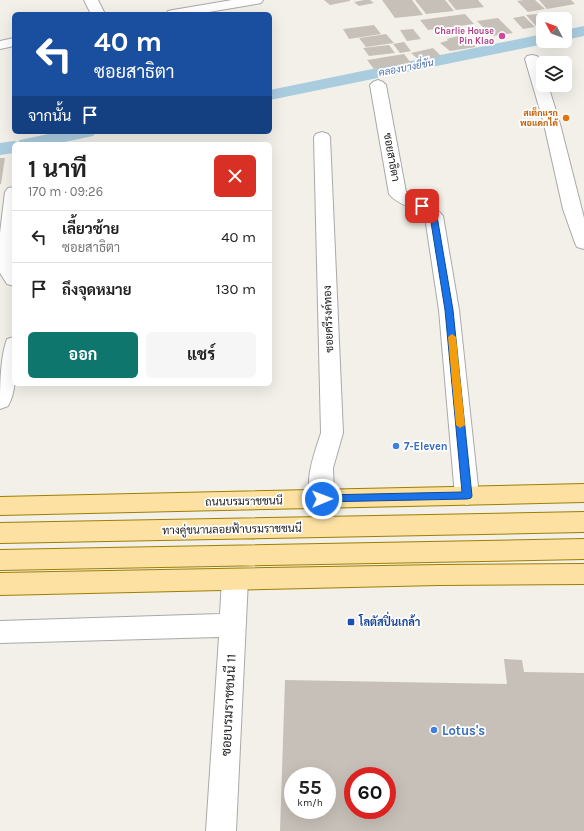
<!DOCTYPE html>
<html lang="th">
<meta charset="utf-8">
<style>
:root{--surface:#fff;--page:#f6f6f6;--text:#222;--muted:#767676;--line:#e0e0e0;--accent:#0f766e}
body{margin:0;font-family:Karla,Sarabun,sans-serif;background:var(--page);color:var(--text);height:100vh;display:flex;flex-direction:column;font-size:15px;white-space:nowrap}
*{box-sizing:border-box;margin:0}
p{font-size:13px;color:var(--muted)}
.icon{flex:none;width:22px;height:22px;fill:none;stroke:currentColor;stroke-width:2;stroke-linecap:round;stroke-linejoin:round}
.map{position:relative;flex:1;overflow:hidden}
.details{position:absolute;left:12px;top:142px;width:260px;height:244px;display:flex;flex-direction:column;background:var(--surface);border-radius:6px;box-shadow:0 4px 16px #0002}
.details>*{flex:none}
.banner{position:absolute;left:12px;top:12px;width:260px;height:122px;border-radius:6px;box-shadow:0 4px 16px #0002;background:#1a4fa0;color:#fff;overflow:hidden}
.needle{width:26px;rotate:311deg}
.buttons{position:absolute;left:536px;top:12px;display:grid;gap:8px}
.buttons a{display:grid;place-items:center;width:36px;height:36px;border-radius:6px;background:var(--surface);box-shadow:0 4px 16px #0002;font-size:20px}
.speed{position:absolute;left:284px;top:767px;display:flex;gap:8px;font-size:20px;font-weight:700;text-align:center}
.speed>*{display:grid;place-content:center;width:52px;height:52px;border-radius:50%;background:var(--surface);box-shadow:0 4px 16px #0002;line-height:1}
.speed small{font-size:10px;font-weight:400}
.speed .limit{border:6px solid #d22;background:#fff;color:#111}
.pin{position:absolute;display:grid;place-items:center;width:34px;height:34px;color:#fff;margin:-17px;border-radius:8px;box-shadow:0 2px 6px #0006}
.me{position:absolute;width:44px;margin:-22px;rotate:89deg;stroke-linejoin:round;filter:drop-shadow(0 0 3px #0008)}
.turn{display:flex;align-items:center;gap:14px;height:84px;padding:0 16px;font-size:18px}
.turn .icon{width:52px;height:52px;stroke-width:2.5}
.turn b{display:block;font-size:28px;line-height:34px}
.then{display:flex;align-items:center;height:38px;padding:0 16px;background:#0003;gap:8px;font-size:15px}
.round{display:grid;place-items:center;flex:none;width:42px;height:42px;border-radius:6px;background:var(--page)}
.head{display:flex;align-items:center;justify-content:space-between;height:68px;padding:0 16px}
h1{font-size:24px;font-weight:700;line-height:30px}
.button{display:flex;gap:8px;margin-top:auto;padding:8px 16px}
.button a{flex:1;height:46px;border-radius:6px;background:var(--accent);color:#fff;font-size:16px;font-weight:700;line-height:46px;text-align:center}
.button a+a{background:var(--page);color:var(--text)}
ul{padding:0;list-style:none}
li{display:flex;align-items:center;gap:12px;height:52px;padding:0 16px;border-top:1px solid var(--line)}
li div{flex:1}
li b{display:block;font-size:15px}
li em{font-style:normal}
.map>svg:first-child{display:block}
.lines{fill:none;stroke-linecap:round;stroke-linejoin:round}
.canal{fill:#aaccdf;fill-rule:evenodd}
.building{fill:#c7c0b8;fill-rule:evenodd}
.minor-casing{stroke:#a9a9a9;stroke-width:2}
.major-casing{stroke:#9f7f00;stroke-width:2}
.minor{fill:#fff;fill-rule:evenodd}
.major{fill:#fce1a3;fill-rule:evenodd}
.route{fill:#1a73e8;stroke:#114b97}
.slow{fill:#f59e0b}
.hotel-dot{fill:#d1479c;stroke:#fff;stroke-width:1.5}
.food-dot{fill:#e8710a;stroke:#fff;stroke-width:1.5}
.shop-dot{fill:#3f7fe0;stroke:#fff;stroke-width:1.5}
.transit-dot{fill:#1a4fb4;stroke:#fff;stroke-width:1.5}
.labels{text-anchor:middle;stroke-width:3.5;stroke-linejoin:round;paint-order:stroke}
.far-hotel-label{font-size:9px;font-weight:bold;fill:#b23c85;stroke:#fff;text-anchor:end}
.far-food-label{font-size:9px;font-weight:bold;fill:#c56008;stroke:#fff;text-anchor:end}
.far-water-label{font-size:10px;font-style:italic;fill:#4d72b3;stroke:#fff}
.street-label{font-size:11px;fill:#222;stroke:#fff}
.shop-label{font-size:11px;font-weight:bold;fill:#366cbe;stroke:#fff;text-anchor:start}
.transit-label{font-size:11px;font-weight:bold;fill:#164399;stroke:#fff;text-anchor:start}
.near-street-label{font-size:13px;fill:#222;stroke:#fff}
.near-shop-label{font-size:13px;font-weight:bold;fill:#366cbe;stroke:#fff;text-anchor:start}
</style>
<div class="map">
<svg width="584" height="831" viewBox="0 0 584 831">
<rect width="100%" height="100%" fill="#f2f0e9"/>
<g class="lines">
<!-- canal -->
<path class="canal" d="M 584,26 L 584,36 L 565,40 L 565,30 Z
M 543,34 L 543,41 L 550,41 L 549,43 L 270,100 L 270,90 Z
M 58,132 L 96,132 L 93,136 L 55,144 L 14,144 L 14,153 L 0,155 L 0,143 L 14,141 L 18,142 L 20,140 Z"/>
</g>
<!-- building -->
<path class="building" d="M 324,0 L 350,0 L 350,1 L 330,5 Z
M 364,0 L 370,0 L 374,3 L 359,6 L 354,2 Z
M 382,0 L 412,0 L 423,15 L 395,18 Z
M 415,0 L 445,0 L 454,11 L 426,14 Z
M 448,0 L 478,0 L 484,7 L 456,10 Z
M 524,0 L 535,0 L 545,9 L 528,12 L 517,1 Z
M 539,0 L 571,0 L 575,4 L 547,9 Z
M 547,13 L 553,19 L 543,19 L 543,25 L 536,26 L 526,15 Z
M 465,14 L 474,24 L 428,30 L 420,20 Z
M 524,16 L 535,27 L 523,29 L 513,18 Z
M 498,18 L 513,33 L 492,36 L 477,21 Z
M 374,25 L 381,34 L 349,39 L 343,29 Z
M 413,29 L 421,39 L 407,41 L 400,30 Z
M 386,34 L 394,43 L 366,47 L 359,38 Z
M 463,35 L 476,47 L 450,51 L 440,43 L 449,40 L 446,39 Z
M 404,42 L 411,51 L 400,53 L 393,44 Z
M 389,45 L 395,53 L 369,56 L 363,48 Z
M 433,48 L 441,56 L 419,60 L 411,53 Z
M 404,54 L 411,63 L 374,69 L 367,60 Z
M 0,158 L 5,158 L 1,184 L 0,184 Z
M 504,659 L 522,660 L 524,672 L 584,673 L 584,831 L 280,831 L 285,680 L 507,684 ZM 293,776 L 327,776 L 327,810 L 293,810 ZM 353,776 L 387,776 L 387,810 L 353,810 Z"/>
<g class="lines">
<!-- minor casing -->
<g class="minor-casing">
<path id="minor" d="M 84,0 L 98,0 L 105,14 L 91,14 Z
M 232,0 L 263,0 L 261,3 L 256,4 L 197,14 L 166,14 L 168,11 L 173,10 Z
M 14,38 L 14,46 L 0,49 L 0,41 Z
M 532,55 L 537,56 C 543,65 543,75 543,85 L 548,85 L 560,124 L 584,218 L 584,249 L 577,247 L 575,243 L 563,209 L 544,124 L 525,59 L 527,56 Z
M 378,80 L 383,82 L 386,85 L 406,192 L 433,205 L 443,216 L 459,310 L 479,496 L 475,502 L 467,505 L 459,502 L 455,496 L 439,310 L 425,217 C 415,207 397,205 389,194 L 370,85 L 373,82 Z
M 322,132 L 328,134 L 330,137 L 343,433 L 333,468 L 334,499 L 330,505 L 322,508 L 314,505 C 302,484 314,455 321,433 L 314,137 L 316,134 Z
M 14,187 L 14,286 L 7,284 L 0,273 L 0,233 L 5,192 L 8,188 Z
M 14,337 C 14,360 19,387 8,406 L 0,409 C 0,387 0,358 7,339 Z
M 235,569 L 244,572 L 248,579 L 236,831 L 206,831 L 219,637 L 0,643 L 0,621 L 220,614 L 222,579 L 226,572 Z"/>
</g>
<!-- major casing -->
<g class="major-casing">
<path id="major" d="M 584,484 L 584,502 L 0,515 L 0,497 Z
M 584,512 L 584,532 L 0,543 L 0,523 Z
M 584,539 L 584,559 L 0,570 L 0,550 Z
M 584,564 L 584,584 L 439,585 L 0,595 L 0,573 L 439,565 Z"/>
</g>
<!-- minor -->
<use href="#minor" class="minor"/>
<!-- major -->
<use href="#major" class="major"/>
</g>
<!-- route -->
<path class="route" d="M 420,204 C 428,203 433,210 437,216 L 453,310 L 472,496 L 471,498 L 467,499 L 318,502 L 317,499 L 318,496 L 322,495 L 462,492 L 445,310 L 430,216 L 427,212 L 420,207 Z"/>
<!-- slow -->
<path class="slow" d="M 452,334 L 456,337 L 465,425 L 460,428 L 456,425 L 448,337 Z"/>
<!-- markers -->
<circle class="hotel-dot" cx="502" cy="36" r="4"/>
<circle class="food-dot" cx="566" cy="118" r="4"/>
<g class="shop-dot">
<circle cx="396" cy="446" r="4"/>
<circle cx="434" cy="730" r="4"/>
</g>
<rect class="transit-dot" x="347" y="618" width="8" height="8" rx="2"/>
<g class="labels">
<!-- far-hotel labels -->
<g class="far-hotel-label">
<text x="494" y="34">Charlie House<tspan x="494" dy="10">Pin Klao</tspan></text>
</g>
<!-- far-food labels -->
<g class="far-food-label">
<text x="558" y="116">สเต็กแรก<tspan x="558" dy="10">พอแดกได้</tspan></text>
</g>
<!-- far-water labels -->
<g class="far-water-label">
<text transform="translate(406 67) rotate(-11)" y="4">คลองบางยี่ขัน</text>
</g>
<!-- street labels -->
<g class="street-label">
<text transform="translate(392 157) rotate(80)" y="4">ซอยสาธิตา</text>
<text transform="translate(328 319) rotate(-92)" y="4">ซอยศรีรงค์ทอง</text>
<text transform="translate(244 501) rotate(-1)" y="4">ถนนบรมราชชนนี</text>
<text transform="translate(232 529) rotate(-1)" y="4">ทางคู่ขนานลอยฟ้าบรมราชชนนี</text>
</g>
<!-- shop labels -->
<g class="shop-label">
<text x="404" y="450">7-Eleven</text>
</g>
<!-- transit labels -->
<g class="transit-label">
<text x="359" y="626">โลตัสปิ่นเกล้า</text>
</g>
<!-- near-street labels -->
<g class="near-street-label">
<text transform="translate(228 705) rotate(-87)" y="5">ซอยบรมราชชนนี 11</text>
</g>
<!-- near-shop labels -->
<g class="near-shop-label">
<text x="442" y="735">Lotus's</text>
</g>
</g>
</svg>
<div class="buttons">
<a><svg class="needle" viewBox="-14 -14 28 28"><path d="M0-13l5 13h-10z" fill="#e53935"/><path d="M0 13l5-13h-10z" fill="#767676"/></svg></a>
<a><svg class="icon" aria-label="layers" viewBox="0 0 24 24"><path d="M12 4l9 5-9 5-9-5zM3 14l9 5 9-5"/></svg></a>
</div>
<div class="speed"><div>55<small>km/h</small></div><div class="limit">60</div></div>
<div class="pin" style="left:422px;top:206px;background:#d93025"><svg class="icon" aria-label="arrive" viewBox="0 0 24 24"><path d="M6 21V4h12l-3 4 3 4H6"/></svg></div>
<svg class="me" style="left:322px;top:499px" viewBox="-20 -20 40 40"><circle r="17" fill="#1a73e8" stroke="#fff" stroke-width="3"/><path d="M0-11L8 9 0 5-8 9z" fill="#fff"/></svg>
<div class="banner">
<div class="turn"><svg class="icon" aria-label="left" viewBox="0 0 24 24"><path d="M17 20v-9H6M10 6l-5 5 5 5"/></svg><div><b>40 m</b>ซอยสาธิตา</div></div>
<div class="then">จากนั้น<svg class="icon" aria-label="arrive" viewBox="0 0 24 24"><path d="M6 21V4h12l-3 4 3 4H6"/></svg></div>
</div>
<section class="details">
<div class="head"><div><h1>1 นาที</h1><p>170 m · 09:26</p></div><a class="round" style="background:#d93025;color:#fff"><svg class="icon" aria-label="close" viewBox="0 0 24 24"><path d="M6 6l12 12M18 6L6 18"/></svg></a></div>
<ul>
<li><svg class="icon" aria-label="left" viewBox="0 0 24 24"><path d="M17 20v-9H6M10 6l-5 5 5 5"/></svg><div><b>เลี้ยวซ้าย</b><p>ซอยสาธิตา</p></div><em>40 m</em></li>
<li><svg class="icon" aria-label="arrive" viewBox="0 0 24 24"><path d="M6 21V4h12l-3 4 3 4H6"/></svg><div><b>ถึงจุดหมาย</b></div><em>130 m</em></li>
</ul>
<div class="button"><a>ออก</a><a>แชร์</a></div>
</section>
</div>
